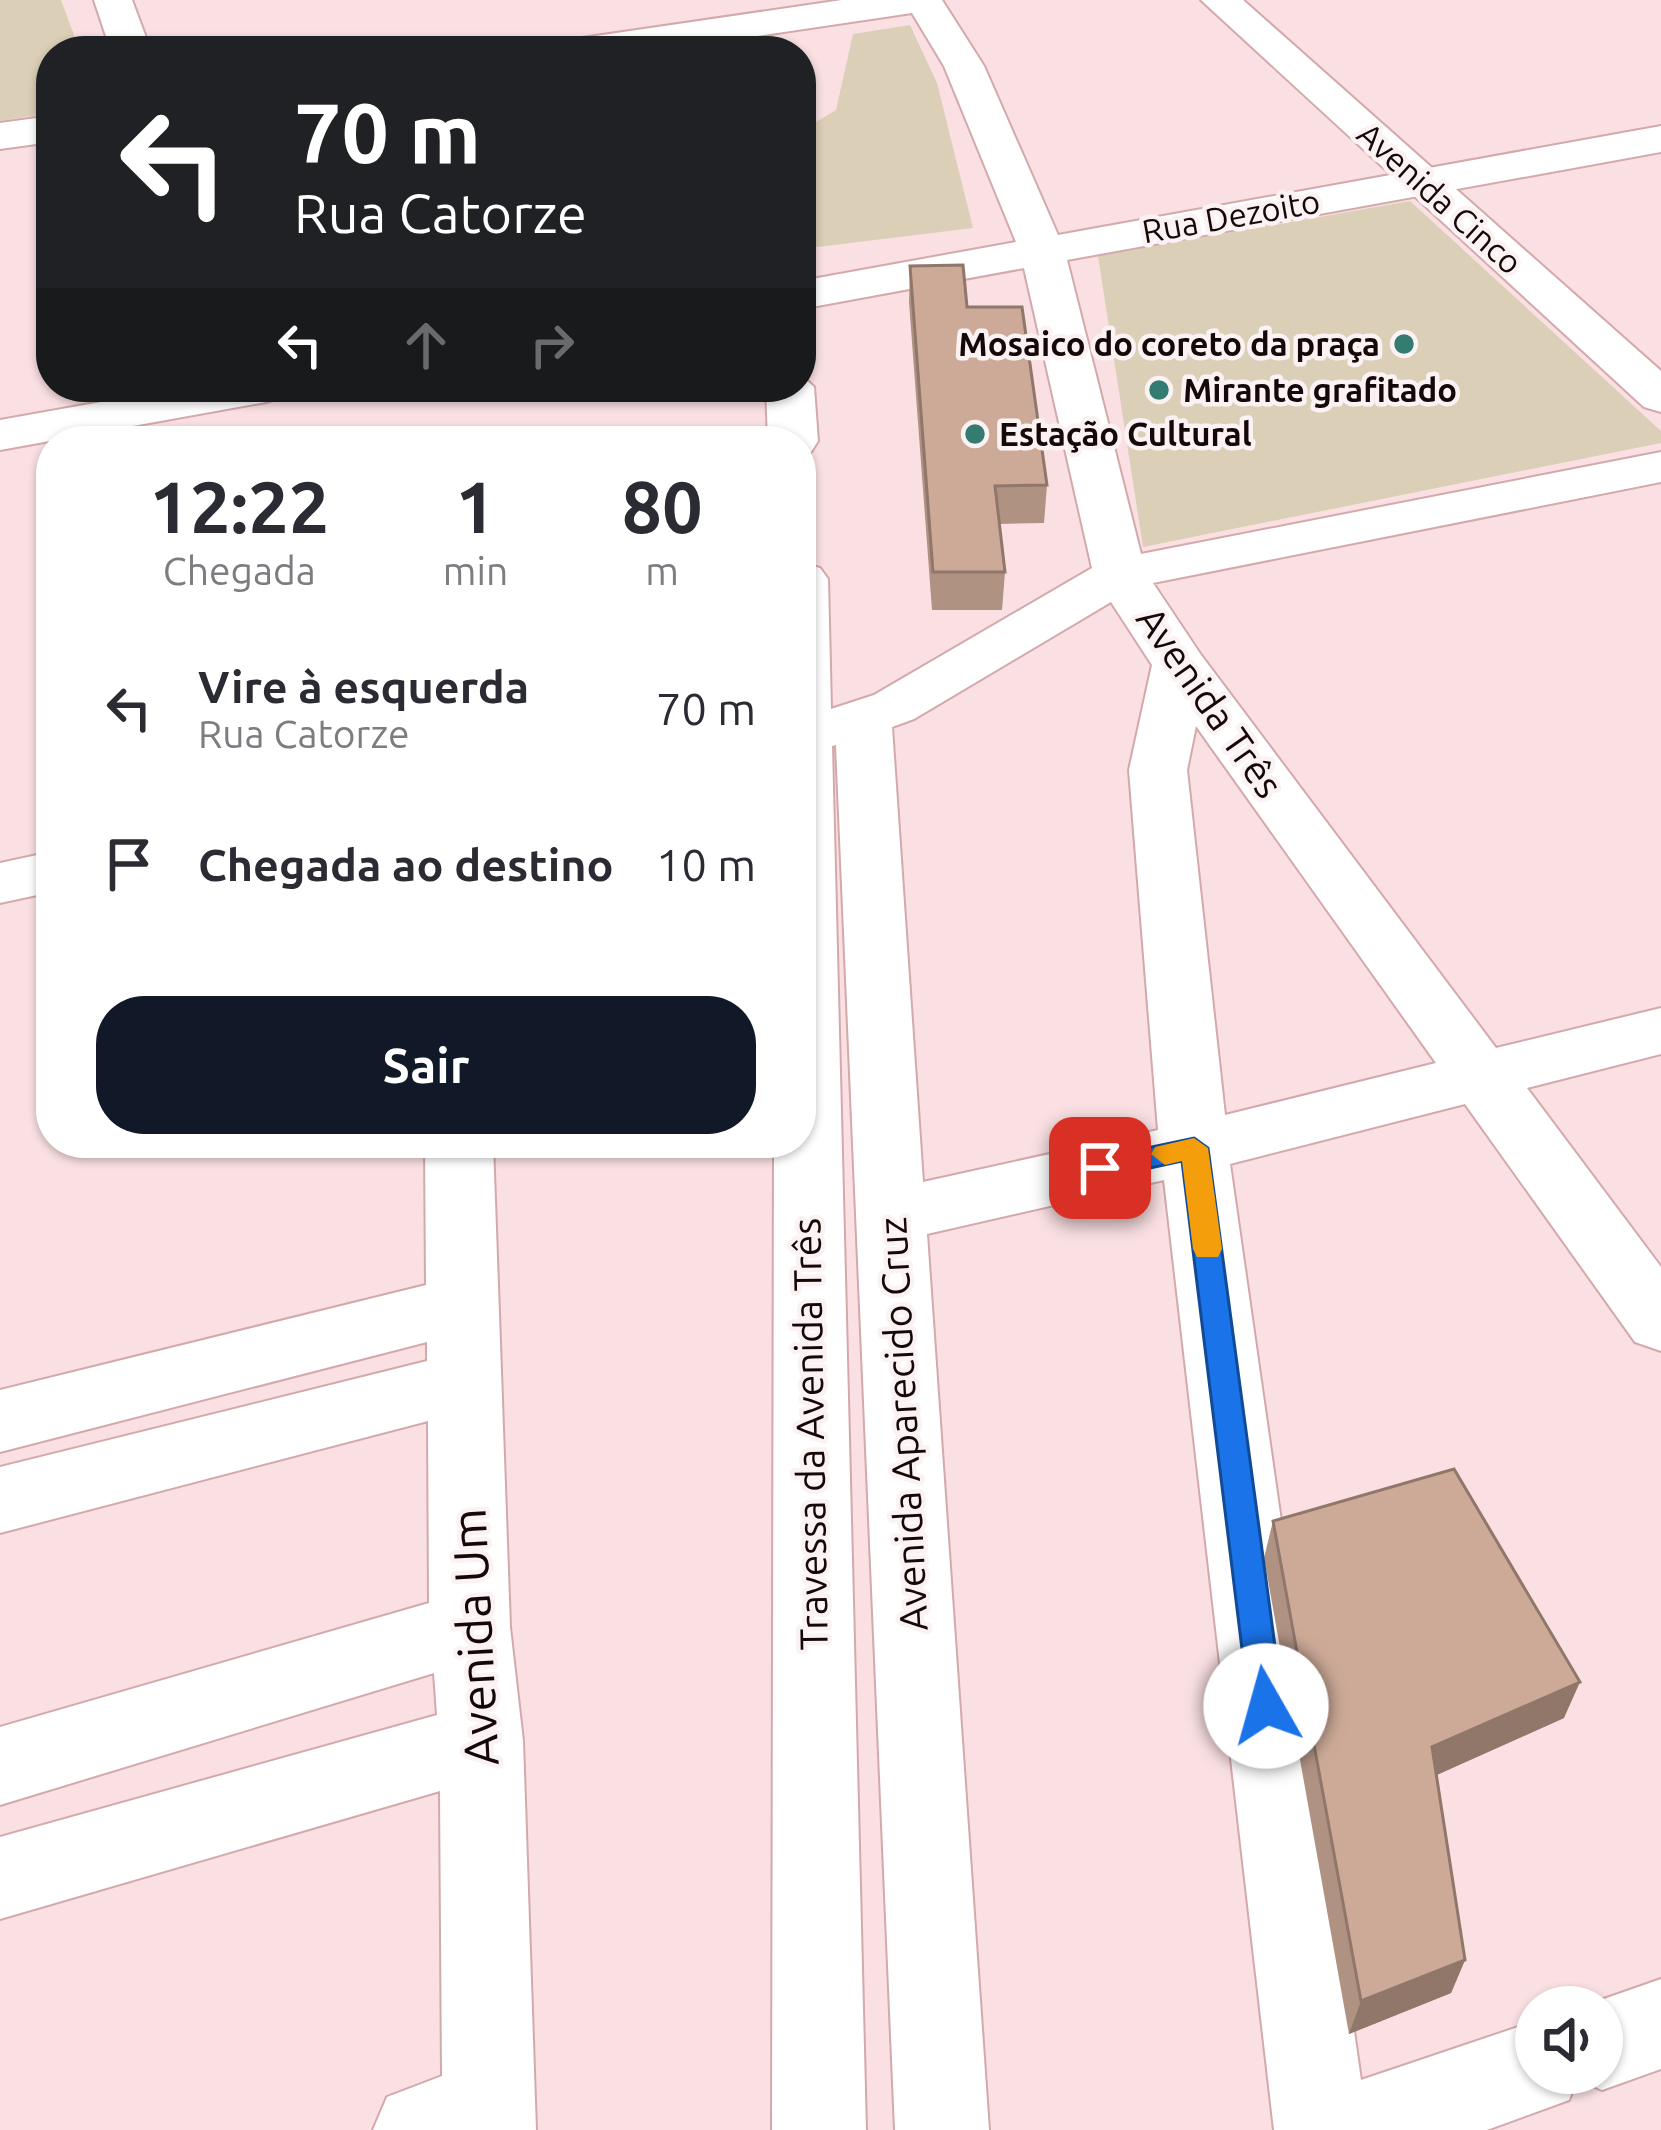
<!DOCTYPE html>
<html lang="pt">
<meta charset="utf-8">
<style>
:root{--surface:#fff;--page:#f7f7f7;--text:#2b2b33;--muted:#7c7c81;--accent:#111827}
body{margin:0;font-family:Ubuntu,sans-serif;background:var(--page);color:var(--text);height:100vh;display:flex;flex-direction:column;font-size:45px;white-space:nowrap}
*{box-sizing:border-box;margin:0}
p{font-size:39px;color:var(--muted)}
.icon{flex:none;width:66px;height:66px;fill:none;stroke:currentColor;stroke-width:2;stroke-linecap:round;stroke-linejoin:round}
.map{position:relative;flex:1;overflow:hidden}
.drawer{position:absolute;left:36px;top:426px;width:780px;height:732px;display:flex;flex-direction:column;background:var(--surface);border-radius:48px;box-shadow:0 3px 9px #0004}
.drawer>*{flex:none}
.banner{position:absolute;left:36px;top:36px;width:780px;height:366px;border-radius:48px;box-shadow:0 3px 9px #0004;background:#202124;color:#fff;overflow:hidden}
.fabs{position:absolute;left:1515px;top:1986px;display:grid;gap:24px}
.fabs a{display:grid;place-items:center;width:108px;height:108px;border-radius:50%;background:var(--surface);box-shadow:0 3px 9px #0004;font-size:60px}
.pin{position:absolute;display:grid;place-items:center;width:102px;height:102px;color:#fff;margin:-51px;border-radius:24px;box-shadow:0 6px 18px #0006}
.me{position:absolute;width:132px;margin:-66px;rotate:353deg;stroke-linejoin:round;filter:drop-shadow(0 0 9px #0008)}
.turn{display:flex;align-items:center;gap:42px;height:252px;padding:0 60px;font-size:54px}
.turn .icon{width:156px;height:156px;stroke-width:2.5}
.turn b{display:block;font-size:84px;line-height:102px}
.lanes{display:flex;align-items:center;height:114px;padding:0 60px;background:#0003;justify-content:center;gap:60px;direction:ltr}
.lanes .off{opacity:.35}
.eta{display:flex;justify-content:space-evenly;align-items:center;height:204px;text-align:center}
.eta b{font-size:72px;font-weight:700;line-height:84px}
.primary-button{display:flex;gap:24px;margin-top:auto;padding:24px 60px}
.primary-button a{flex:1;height:138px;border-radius:48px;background:var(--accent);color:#fff;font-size:48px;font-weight:700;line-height:138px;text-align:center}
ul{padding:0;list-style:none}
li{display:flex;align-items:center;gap:36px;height:156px;padding:0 60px}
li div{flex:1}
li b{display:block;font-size:45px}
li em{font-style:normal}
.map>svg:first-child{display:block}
.green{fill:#dccfb7}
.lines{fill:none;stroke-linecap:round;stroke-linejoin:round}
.minor-casing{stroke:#d3a9ac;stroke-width:4}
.major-casing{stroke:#d3a9ac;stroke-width:4}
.minor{fill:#fff;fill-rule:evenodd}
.major{fill:#fff;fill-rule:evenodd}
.wall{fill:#b09283}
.shaded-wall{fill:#90776a}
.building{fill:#cdaa98;stroke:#90776a;stroke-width:3}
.route{fill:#1a73e8;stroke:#114b97;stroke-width:3}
.slow{fill:#f59e0b}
.poi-dot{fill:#347b72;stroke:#fbf2f3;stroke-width:4.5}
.labels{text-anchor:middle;stroke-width:9;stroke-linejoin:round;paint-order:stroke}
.far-street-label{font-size:33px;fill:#160809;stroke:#fbf2f3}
.far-poi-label{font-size:33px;font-weight:bold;fill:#160809;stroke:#fbf2f3;text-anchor:start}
.street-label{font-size:39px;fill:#160809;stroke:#fbf2f3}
.near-street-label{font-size:48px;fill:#160809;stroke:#fbf2f3}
</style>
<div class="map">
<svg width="1661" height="2130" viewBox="0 0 1661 2130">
<rect width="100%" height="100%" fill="#fae0e2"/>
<!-- green -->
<path class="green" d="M 0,0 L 61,0 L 80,51 L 51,51 L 51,113 L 0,121 Z
M 910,25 L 937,83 L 973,228 L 801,249 L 801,131 L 836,110 L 853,34 Z
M 1410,201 L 1661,431 L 1661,443 L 1143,547 L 1098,256 Z"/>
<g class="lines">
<!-- minor casing -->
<g class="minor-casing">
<path id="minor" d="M 94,0 L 132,0 L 151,51 L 111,51 Z
M 842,0 L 942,0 L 984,66 L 1058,235 L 1661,126 L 1661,152 L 1067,260 L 1141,554 L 1661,452 L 1661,482 L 1153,583 L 1201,655 L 1496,1048 L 1661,1008 L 1661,1054 L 1527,1088 L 1661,1267 L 1661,1351 L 1635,1342 L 1465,1104 L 1230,1164 L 1361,2080 L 1536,2021 L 1536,2073 L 1602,2073 L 1602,2007 L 1581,2007 L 1661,1979 L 1661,2069 L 1602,2090 L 1577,2079 L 1569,2100 L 1487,2130 L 1274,2130 L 1164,1180 L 927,1234 L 989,2130 L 895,2130 L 836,745 L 832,746 L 866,2130 L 772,2130 L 774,1143 L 801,1143 L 801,563 L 820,568 L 828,579 L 831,709 L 874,695 L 1092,568 L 1024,268 L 801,309 L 801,281 L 1016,242 L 944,66 L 912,13 L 655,51 L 555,51 L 561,43 L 575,39 ZM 1111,602 L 1152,665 L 1129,770 L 1158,1130 L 923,1182 L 892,727 L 914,719 ZM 1196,726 L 1436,1063 L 1225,1115 L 1187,770 Z
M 51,116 L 51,142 L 0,149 L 0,123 Z
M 801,375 L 814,387 L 818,441 L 811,452 L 801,454 L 801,441 L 768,441 L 766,387 L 801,387 Z
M 185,387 L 290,387 L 283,397 L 266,402 L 0,450 L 0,420 Z
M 51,852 L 51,892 L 0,903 L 0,863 Z
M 425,1143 L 493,1143 L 510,1627 L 523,1741 L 536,2130 L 373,2130 L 387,2097 L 442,2076 L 440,1791 L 0,1919 L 0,1837 L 437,1715 L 434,1673 L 0,1805 L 0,1727 L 429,1603 L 428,1421 L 0,1533 L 0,1467 L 427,1361 L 427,1342 L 0,1452 L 0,1390 L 426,1285 Z"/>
</g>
<!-- major casing -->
<g class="major-casing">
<path id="major" d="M 1201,0 L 1243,0 L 1661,371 L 1661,412 L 1644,407 Z"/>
</g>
<!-- minor -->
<use href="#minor" class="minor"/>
<!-- major -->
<use href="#major" class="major"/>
</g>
<!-- wall -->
<path class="wall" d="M 910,266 L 967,307 L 1047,485 L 1044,523 L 999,524 L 1005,572 L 1002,610 L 932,610 L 909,302 Z
M 1273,1521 L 1564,1718 L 1436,1775 L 1465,1960 L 1451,1993 L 1349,2034 L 1264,1558 Z"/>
<!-- shaded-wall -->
<path class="shaded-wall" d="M 1580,1682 L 1564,1718 L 1419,1783 L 1432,1747 Z
M 1465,1960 L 1451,1993 L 1349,2034 L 1361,2001 Z"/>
<!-- building -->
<path class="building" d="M 963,265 L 967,307 L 1022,307 L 1047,485 L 995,486 L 1005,572 L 933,572 L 910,266 Z
M 1454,1469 L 1580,1682 L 1432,1747 L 1465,1960 L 1361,2001 L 1273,1521 Z"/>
<!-- route -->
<path class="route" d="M 1194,1138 L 1208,1148 L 1283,1706 L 1278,1717 L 1266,1722 L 1254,1717 L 1249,1706 L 1182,1161 L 1100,1179 L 1086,1168 L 1100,1158 Z"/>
<!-- slow -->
<path class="slow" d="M 1194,1138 L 1208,1148 L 1222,1249 L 1218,1257 L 1197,1257 L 1193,1249 L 1182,1161 L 1165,1165 L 1151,1154 L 1155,1147 Z"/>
<!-- markers -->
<g class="poi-dot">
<circle cx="1404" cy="344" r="12"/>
<circle cx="1159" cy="390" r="12"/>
<circle cx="975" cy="434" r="12"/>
</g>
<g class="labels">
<!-- far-street labels -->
<g class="far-street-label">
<text transform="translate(1440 198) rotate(42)" y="12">Avenida Cinco</text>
<text transform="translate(1231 216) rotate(-10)" y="12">Rua Dezoito</text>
</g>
<!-- far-poi labels -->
<g class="far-poi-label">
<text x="1380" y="356" text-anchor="end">Mosaico do coreto da praça</text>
<text x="1183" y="402">Mirante grafitado</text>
<text x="999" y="446">Estação Cultural</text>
</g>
<!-- street labels -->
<g class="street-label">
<text transform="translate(1210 702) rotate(55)" y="14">Avenida Três</text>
<text transform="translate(903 1424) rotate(-93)" y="14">Avenida Aparecido Cruz</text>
<text transform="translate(810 1434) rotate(-91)" y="14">Travessa da Avenida Três</text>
</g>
<!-- near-street labels -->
<g class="near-street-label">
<text transform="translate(475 1637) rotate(-93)" y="17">Avenida Um</text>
</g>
</g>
</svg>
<div class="fabs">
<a><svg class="icon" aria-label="sound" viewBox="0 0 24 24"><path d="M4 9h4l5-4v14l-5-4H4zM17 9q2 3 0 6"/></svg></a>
</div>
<div class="pin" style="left:1100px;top:1168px;background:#d93025"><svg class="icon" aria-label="arrive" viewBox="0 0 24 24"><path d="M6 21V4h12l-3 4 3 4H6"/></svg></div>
<svg class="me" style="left:1266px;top:1706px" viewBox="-20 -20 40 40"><circle r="19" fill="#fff"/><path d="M0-13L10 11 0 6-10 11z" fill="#1a73e8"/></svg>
<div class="banner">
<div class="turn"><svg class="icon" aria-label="left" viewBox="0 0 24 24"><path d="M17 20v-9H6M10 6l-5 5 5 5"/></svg><div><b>70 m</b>Rua Catorze</div></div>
<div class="lanes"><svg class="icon" aria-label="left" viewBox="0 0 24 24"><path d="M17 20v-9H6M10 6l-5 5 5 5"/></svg><svg class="icon off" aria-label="ahead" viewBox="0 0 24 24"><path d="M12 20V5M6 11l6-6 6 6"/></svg><svg class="icon off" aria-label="right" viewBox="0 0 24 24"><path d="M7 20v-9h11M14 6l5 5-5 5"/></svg></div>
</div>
<section class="drawer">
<div class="eta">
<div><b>12:22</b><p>Chegada</p></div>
<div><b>1</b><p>min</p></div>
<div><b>80</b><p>m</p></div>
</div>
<ul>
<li><svg class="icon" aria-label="left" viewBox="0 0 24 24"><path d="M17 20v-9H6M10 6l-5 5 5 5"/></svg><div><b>Vire à esquerda</b><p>Rua Catorze</p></div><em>70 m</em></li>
<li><svg class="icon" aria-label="arrive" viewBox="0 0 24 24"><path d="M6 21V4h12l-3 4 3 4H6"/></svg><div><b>Chegada ao destino</b></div><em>10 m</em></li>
</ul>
<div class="primary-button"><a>Sair</a></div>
</section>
</div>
